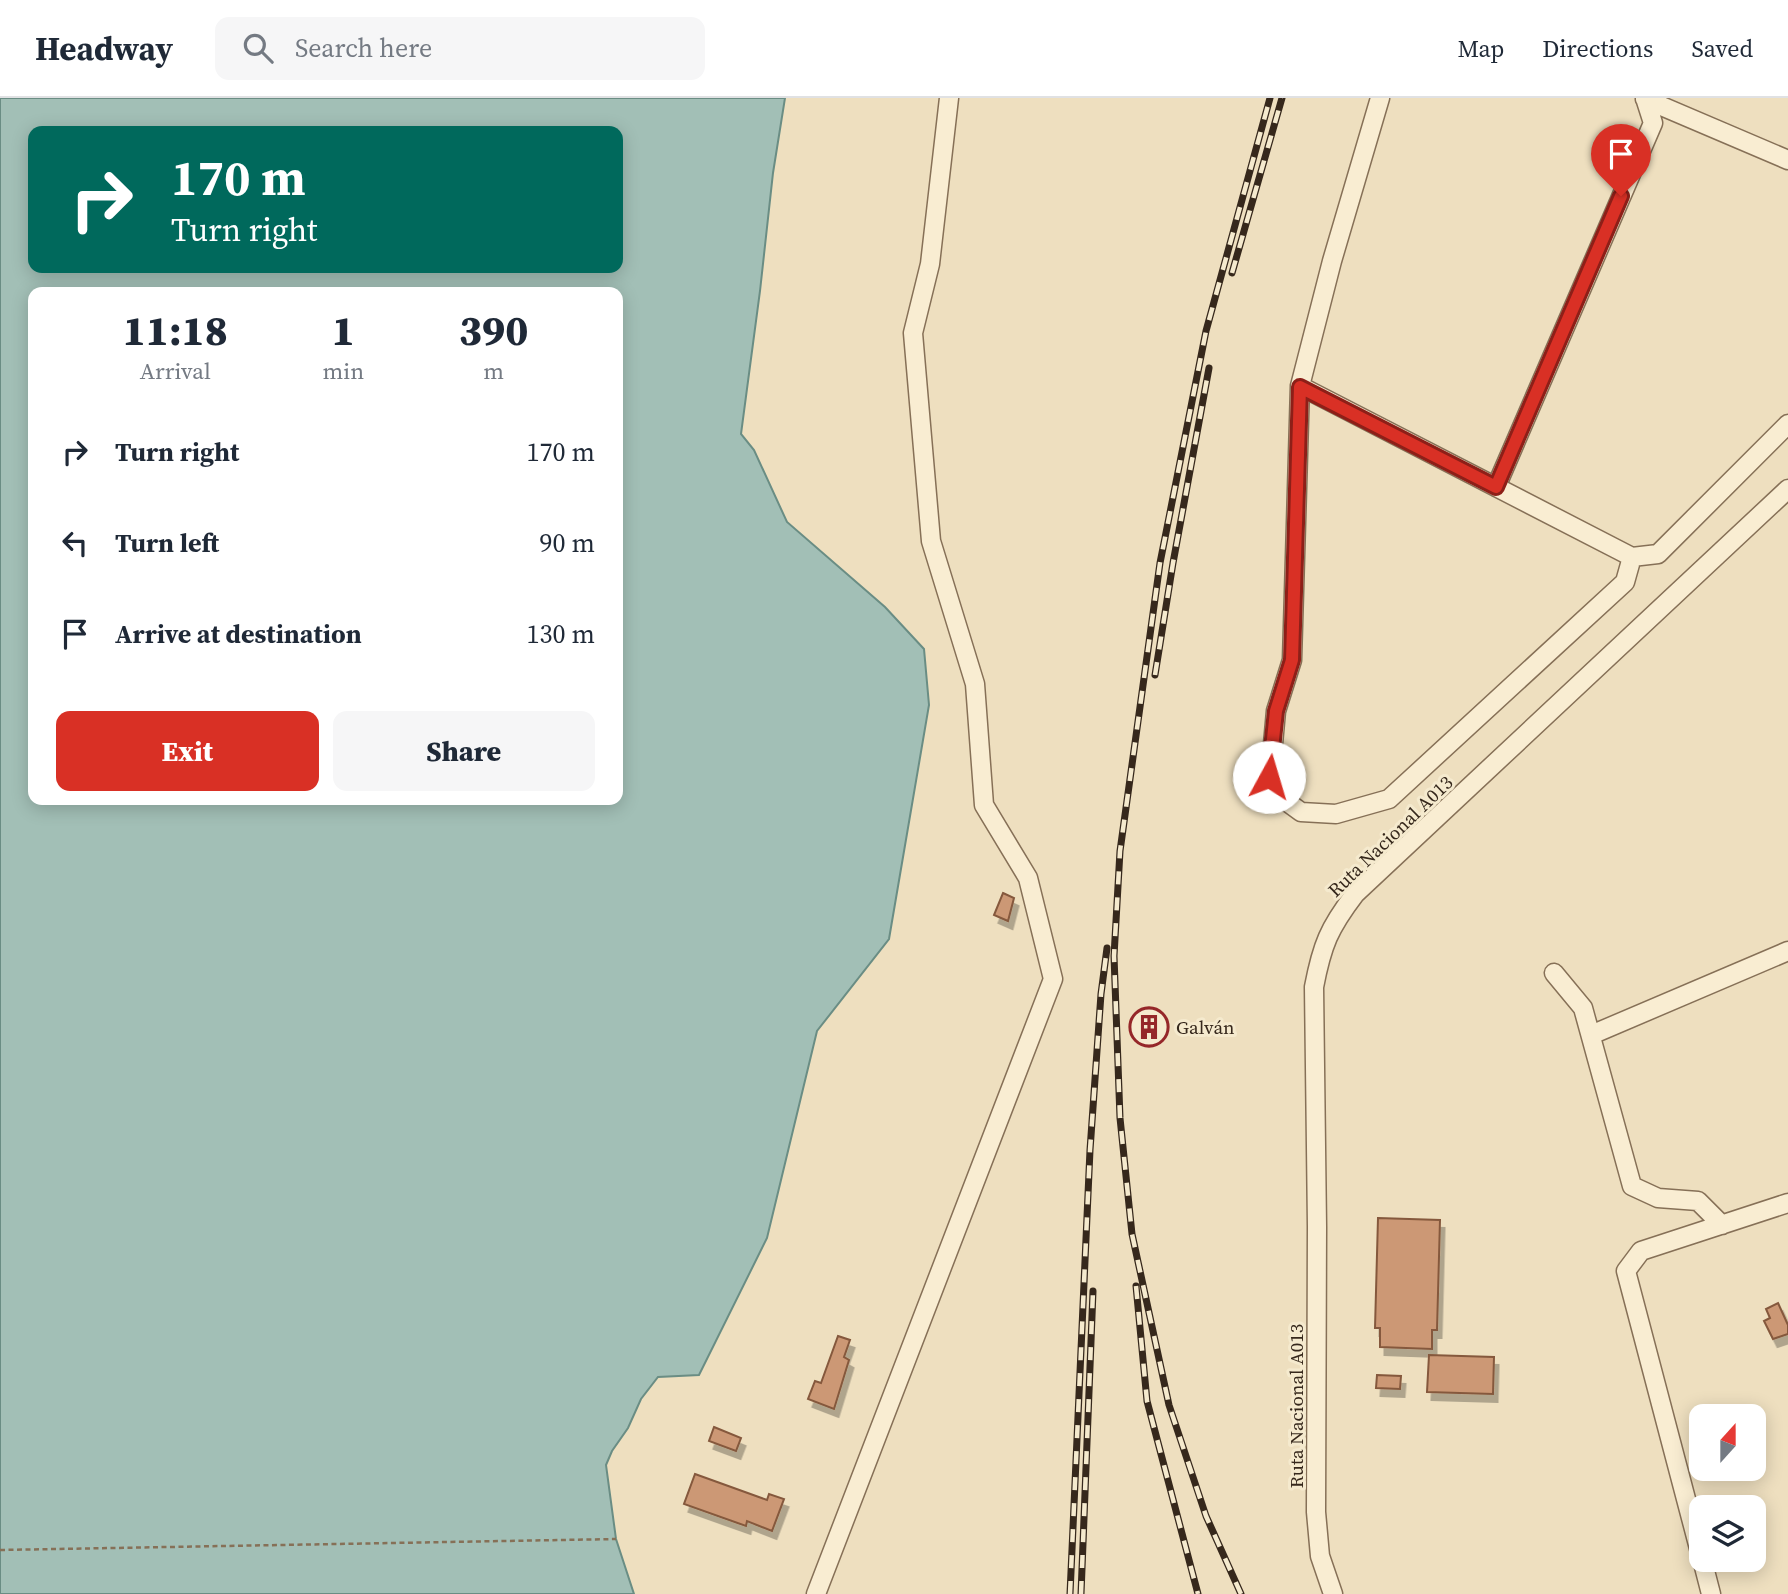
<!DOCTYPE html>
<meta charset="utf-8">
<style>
:root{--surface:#fff;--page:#f6f6f7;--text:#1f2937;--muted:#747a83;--line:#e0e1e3;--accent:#d93025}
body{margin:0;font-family:"Source Serif 4",serif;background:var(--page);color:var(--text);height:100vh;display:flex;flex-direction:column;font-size:26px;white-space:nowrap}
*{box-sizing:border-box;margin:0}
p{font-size:23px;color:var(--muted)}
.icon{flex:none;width:38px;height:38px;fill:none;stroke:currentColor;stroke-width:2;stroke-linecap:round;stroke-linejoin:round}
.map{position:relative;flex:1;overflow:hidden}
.details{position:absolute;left:28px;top:189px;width:595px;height:518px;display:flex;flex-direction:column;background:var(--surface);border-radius:14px;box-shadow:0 4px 18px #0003}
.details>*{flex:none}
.banner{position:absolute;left:28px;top:28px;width:595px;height:147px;border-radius:14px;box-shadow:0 4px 18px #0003;background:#00695c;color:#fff;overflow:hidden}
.needle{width:46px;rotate:21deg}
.fabs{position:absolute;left:1689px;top:1306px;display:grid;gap:14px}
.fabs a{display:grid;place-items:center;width:77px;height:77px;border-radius:14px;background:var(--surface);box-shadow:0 4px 18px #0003;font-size:35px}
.pin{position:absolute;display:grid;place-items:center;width:60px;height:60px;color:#fff;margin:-72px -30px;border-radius:50% 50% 50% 0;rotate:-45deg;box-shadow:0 0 7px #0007}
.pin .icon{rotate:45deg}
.me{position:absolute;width:77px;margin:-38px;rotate:6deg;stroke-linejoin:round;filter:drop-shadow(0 0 5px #0008)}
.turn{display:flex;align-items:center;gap:24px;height:147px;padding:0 28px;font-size:32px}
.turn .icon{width:91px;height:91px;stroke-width:2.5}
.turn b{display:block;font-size:49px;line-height:60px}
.eta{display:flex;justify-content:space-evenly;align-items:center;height:119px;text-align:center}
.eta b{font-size:42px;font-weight:800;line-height:49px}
.action{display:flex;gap:14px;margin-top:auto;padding:14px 28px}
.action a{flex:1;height:80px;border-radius:14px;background:var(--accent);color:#fff;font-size:28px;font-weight:800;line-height:80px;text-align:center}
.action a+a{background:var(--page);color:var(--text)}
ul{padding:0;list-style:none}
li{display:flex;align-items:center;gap:21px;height:91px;padding:0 28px}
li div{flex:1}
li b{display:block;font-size:26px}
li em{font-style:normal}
header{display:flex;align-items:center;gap:42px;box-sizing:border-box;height:98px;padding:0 35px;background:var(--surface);border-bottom:2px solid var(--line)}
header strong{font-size:33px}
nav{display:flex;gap:38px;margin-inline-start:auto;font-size:24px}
.search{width:490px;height:63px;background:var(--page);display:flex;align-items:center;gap:18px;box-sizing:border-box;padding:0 24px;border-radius:14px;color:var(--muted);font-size:26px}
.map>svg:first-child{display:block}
.water{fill:#a2bfb6;stroke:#6a8d84;stroke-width:2;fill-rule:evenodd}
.building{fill:#cc9874;stroke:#85593d;stroke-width:2;filter:url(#shadow)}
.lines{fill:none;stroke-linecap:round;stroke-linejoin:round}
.minor-casing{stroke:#867057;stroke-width:21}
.path{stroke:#867057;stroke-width:2.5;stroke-dasharray:5 3.5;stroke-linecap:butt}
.minor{stroke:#f9edd2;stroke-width:18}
.rail-casing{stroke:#36281c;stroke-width:7}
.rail{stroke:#f5eace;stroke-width:4.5;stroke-dasharray:13;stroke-linecap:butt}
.route-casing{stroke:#8d1f18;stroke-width:18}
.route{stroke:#d93025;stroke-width:12}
.labels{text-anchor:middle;stroke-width:6;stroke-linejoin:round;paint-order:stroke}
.street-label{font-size:19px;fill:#36281c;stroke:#f5eace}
.poi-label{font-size:19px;fill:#36281c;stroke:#f5eace;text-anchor:start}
</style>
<header>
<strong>Headway</strong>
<div class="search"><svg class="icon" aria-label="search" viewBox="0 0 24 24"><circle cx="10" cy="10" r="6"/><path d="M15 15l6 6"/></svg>Search here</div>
<nav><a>Map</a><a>Directions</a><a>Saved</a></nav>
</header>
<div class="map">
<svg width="1788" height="1496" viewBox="0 0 1788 1496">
<defs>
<filter id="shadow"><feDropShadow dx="4.5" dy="8" stdDeviation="0" flood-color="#0004"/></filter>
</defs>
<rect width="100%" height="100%" fill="#eedfbf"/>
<!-- water -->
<path class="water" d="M 0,0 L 785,0 L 773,75 L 760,193 L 741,336 L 754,352 L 787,424 L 885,509 L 924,551 L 929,607 L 889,841 L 817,933 L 767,1140 L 699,1277 L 658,1279 L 641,1301 L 628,1330 L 612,1353 L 606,1367 L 616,1441 L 634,1496 L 0,1496 ZM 33,33 L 618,33 L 618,170 L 33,170 ZM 33,194 L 618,194 L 618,702 L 33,702 Z"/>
<!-- building -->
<path class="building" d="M 1003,795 L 1014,800 L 1008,823 L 994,817 Z
M 1378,1120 L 1440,1122 L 1437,1232 L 1432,1232 L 1432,1251 L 1380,1249 L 1380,1230 L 1375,1230 Z
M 1778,1205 L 1788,1227 L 1788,1236 L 1773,1241 L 1764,1223 L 1770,1220 L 1766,1211 Z
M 838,1238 L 850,1242 L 844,1259 L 849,1262 L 834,1311 L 808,1301 L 815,1283 L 821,1285 Z
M 1429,1257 L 1494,1259 L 1493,1296 L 1427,1294 Z
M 1377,1277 L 1401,1278 L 1400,1291 L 1376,1290 Z
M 714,1329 L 741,1340 L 736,1353 L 709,1343 Z
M 695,1376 L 767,1402 L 769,1396 L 784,1401 L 772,1433 L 747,1423 L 746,1428 L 684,1406 Z"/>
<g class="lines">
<!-- minor casing -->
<g class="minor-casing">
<path id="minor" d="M 1380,0 L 1332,163 L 1300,288 L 1292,562 L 1276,613 L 1270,679 L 1279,698 L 1301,714 L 1336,716 L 1389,701 L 1625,484 L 1632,459
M 1645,1 L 1788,62
M 1300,288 L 1632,459 L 1658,456 L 1788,326
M 1496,389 L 1653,25 L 1645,0
M 1554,875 L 1583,910 L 1632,1088 L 1658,1100 L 1698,1103 L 1722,1127
M 1591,937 L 1788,853
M 1701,1458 L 1626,1173 L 1641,1153 L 1788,1105
M 1702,1461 L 1711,1496
M 816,1496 L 1053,881 L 1028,780 L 984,707 L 975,586 L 931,443 L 913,235 L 930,166 L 949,0
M 1333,1496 L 1320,1458 L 1316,1414 L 1317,1129 L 1314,889 C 1322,847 1329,830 1355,796 L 1788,391"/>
</g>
<!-- path -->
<path class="path" d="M 0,1452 L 616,1441"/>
<!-- minor -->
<use href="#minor" class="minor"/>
<!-- rail casing -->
<g class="rail-casing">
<path id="rail" d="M 1232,175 L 1282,0
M 1155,577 L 1173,465 L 1209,270
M 1136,1188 L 1147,1303 L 1198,1496
M 1070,1496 L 1090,1052 L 1101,896 L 1107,850
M 1081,1496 L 1093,1193
M 1241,1496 L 1206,1418 L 1169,1307 L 1132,1136 L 1120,1020 L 1114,858 L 1120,753 L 1160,465 L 1206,233 L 1270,0"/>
</g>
<!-- rail -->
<use href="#rail" class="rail"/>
</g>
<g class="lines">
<!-- route casing -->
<g class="route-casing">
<path id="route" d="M 1269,679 L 1276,613 L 1292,562 L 1300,289 L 1496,389 L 1621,98"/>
</g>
<!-- route -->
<use href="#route" class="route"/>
</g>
<!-- icons -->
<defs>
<g id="building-ring" transform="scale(2.0125)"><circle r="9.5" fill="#f5eace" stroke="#952729" stroke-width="1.5"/><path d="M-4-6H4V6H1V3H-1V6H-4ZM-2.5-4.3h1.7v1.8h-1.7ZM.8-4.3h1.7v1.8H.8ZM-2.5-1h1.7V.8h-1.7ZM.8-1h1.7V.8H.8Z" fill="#952729"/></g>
</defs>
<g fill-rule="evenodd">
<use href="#building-ring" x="1149" y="929"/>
</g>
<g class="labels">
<!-- street labels -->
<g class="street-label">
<text transform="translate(1390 738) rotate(-44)" y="7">Ruta Nacional A013</text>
<text transform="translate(1296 1308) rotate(-90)" y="7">Ruta Nacional A013</text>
</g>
<!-- poi labels -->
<g class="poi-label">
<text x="1176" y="936">Galván</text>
</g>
</g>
</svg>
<div class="fabs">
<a><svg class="needle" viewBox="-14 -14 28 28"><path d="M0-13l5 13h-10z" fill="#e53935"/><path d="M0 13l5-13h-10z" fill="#747a83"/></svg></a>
<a><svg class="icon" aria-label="layers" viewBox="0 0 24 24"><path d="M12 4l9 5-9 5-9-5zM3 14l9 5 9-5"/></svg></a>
</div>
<div class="pin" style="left:1621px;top:98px;background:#d93025"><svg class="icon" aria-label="arrive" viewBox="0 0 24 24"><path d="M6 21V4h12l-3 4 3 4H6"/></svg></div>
<svg class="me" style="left:1269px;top:679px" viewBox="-20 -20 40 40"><circle r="19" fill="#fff"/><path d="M0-13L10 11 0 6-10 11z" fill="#d93025"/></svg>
<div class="banner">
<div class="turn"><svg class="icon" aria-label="right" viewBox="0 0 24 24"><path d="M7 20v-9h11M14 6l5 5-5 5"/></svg><div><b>170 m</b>Turn right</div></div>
</div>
<section class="details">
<div class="eta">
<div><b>11:18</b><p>Arrival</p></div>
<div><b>1</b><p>min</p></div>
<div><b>390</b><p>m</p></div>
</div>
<ul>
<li><svg class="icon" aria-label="right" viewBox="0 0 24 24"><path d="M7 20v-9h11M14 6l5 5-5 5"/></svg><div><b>Turn right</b></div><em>170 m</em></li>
<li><svg class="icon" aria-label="left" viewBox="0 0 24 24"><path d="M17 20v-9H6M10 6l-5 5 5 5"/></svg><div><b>Turn left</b></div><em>90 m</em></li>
<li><svg class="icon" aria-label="arrive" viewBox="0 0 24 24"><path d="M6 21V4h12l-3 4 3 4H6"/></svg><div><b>Arrive at destination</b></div><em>130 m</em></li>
</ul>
<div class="action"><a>Exit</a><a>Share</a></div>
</section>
</div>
